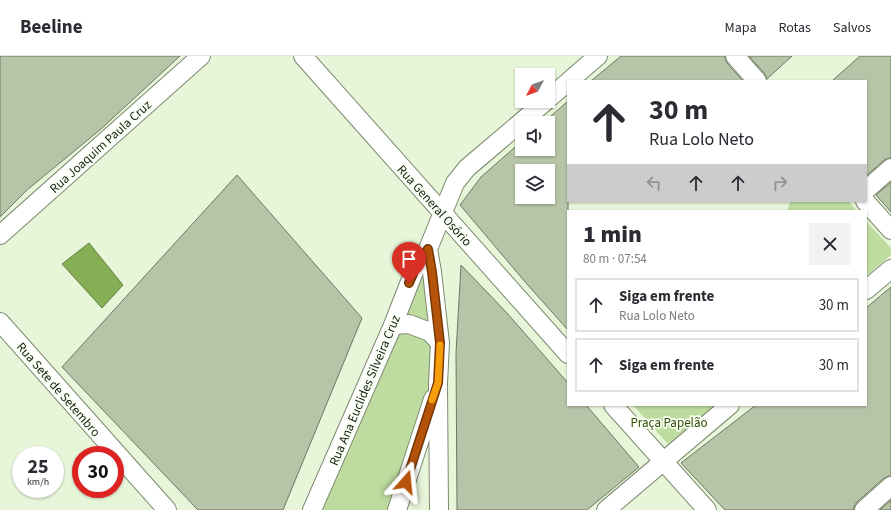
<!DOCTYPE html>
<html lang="pt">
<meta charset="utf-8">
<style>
:root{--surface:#fff;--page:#f2f2f3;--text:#2b2b33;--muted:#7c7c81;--line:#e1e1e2}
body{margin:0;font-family:"Source Sans 3",sans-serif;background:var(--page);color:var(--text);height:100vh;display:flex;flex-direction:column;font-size:15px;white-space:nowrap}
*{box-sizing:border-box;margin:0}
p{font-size:13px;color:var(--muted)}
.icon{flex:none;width:22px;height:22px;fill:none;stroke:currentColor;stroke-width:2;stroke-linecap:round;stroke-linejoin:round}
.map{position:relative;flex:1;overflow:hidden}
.details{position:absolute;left:567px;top:154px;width:300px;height:196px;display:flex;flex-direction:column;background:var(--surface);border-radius:0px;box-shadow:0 1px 3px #0004}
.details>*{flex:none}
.top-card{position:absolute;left:567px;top:24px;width:300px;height:122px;border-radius:0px;box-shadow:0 1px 3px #0004;background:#fff;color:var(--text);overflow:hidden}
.needle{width:26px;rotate:229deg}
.tools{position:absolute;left:515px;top:12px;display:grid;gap:8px}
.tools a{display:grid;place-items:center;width:40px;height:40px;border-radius:0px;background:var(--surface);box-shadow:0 1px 3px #0004;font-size:20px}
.speed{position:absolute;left:12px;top:390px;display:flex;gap:8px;font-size:20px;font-weight:700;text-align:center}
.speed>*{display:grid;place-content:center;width:52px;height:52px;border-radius:50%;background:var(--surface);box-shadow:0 1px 3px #0004;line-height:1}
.speed small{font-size:10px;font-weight:400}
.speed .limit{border:6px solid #d22;background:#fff;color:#111}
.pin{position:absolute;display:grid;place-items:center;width:34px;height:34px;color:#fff;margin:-41px -17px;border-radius:50% 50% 50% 0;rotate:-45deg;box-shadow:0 0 4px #0007}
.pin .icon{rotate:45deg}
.me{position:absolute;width:44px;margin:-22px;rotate:18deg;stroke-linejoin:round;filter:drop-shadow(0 0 3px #0008)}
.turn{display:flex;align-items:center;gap:14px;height:84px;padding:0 16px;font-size:18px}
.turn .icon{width:52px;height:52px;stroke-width:2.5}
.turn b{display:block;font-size:28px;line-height:34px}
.lanes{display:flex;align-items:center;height:38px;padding:0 16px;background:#0003;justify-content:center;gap:20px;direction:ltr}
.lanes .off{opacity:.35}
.round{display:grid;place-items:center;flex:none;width:42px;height:42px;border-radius:0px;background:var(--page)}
.summary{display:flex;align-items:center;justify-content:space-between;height:68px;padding:0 16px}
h1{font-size:24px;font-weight:800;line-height:30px}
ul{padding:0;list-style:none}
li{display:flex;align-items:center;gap:12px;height:54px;margin:0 8px 6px;padding:0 8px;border:2px solid var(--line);border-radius:0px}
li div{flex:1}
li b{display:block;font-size:15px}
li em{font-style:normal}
header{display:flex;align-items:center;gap:24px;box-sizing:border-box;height:56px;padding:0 20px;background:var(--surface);border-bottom:1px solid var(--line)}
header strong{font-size:19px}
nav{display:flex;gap:22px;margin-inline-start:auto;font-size:14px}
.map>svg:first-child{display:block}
.green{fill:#bedc9f}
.water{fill:#86ae54;stroke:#668341}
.building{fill:#b6c4a8;stroke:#6c7960;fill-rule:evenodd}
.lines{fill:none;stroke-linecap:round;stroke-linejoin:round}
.street-casing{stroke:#7d8a70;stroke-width:20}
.street{stroke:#fff;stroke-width:18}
.route-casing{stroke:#753606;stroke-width:10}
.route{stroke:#b45309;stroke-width:7}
.slow{stroke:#f59e0b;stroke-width:7}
.labels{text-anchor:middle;stroke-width:3.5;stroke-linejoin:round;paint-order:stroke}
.street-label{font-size:13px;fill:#1b2016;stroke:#f9fff3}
.park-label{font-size:13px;fill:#344d0b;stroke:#f9fff3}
</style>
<header>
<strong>Beeline</strong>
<nav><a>Mapa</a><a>Rotas</a><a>Salvos</a></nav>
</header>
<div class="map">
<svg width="891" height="454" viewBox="0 0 891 454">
<rect width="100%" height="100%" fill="#e7f5d9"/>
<!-- green -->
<path class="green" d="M 791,145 L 848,145 L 857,155 L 787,155 Z
M 866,165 L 891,192 L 891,199 L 866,220 Z
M 428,193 L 440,287 L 393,269 Z
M 398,272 L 431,279 L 435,327 L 392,454 L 316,454 Z
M 633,349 L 715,349 L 668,388 Z"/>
<!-- water -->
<path class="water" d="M 89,187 L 123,229 L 102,252 L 62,208 Z"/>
<!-- building -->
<path class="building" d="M 0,0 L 180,0 L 101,73 L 27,134 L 0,161 Z
M 621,0 L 725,0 L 725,2 L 727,7 L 743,25 L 591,25 Z
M 749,0 L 792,0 L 767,23 L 765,18 Z
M 860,0 L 891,0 L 891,102 L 889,102 L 884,104 L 866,120 L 866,25 L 832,25 Z
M 568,45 L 568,274 L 526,227 L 460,149 L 481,121 L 522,85 L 522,93 L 548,93 L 548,67 L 543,67 ZM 522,115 L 548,115 L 548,141 L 522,141 Z
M 237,119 L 362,262 L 283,454 L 198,454 L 62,311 Z
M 891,126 L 891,156 L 876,139 Z
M 461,209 L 507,257 L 568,327 L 568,349 L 586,349 L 639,411 L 587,454 L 457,454 L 456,297 Z
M 891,231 L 891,420 L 889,420 L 884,422 L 857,446 L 854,450 L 854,454 L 725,454 L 681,407 L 756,349 L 866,349 L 866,252 Z
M 891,444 L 891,454 L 880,454 Z"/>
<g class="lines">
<!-- street casing -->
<g class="street-casing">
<path id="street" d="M 303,0 L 568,298
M 735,0 L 757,25
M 569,25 L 598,0
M 548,43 L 568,26
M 866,134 L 891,112
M 865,145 L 891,174
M 0,179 L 201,0
M 428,193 L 455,127 L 467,112 L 546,45
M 866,234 L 891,213
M 0,266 L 167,454
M 393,269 L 409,268 L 430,276 L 440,287
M 613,349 L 707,454
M 312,454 L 393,269 L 415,213 L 428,193 L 432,216 L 440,287 L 438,327 L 439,454
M 397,454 L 433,343
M 606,454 L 730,349
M 864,454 L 891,430"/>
</g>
<!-- street -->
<use href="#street" class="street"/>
</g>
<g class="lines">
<!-- route casing -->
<g class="route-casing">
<path id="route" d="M 406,426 L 438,327 L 440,287 L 432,216 L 428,193 L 415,213 L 409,227"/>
</g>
<!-- route -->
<use href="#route" class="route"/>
<!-- slow -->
<path class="slow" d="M 432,344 L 438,327 L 440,289"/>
</g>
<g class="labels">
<!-- street labels -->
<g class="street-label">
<text transform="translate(100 90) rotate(-42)" y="5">Rua Joaquim Paula Cruz</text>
<text transform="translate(435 149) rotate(48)" y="5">Rua General Osório</text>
<text transform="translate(59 333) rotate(49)" y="5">Rua Sete de Setembro</text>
<text transform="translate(364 334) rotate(-67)" y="5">Rua Ana Euclides Silveira Cruz</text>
</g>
<!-- park labels -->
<g class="park-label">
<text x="669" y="371">Praça Papelão</text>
</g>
</g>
</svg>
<div class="tools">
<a><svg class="needle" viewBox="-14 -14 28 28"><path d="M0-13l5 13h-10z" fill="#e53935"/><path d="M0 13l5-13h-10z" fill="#7c7c81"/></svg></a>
<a><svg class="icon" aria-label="sound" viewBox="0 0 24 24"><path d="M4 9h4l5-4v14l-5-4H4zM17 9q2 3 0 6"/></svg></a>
<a><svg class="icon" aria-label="layers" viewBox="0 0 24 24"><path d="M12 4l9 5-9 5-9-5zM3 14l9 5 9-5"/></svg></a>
</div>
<div class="speed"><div>25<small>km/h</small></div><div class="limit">30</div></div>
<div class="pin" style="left:409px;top:227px;background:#d93025"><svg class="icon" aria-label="arrive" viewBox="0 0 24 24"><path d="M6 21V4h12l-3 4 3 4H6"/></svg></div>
<svg class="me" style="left:406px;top:426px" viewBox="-20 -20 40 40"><path d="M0-17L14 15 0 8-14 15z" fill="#b45309" stroke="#fff" stroke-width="4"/></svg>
<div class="top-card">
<div class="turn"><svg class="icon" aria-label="ahead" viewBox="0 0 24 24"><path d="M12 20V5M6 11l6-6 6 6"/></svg><div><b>30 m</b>Rua Lolo Neto</div></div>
<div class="lanes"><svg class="icon off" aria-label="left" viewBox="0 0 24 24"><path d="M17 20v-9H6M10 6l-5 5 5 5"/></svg><svg class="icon" aria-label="ahead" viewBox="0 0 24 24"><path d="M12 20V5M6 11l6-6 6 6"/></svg><svg class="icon" aria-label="ahead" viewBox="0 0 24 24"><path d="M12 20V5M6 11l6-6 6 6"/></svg><svg class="icon off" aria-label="right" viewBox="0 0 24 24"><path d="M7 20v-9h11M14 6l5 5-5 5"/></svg></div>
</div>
<section class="details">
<div class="summary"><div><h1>1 min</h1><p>80 m · 07:54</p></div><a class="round"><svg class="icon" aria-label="close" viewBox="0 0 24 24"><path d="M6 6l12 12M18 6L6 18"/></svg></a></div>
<ul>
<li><svg class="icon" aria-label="ahead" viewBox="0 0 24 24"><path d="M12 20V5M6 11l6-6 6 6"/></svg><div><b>Siga em frente</b><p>Rua Lolo Neto</p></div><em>30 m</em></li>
<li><svg class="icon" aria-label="ahead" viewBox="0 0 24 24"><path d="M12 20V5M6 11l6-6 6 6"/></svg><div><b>Siga em frente</b></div><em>30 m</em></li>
</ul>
</section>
</div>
